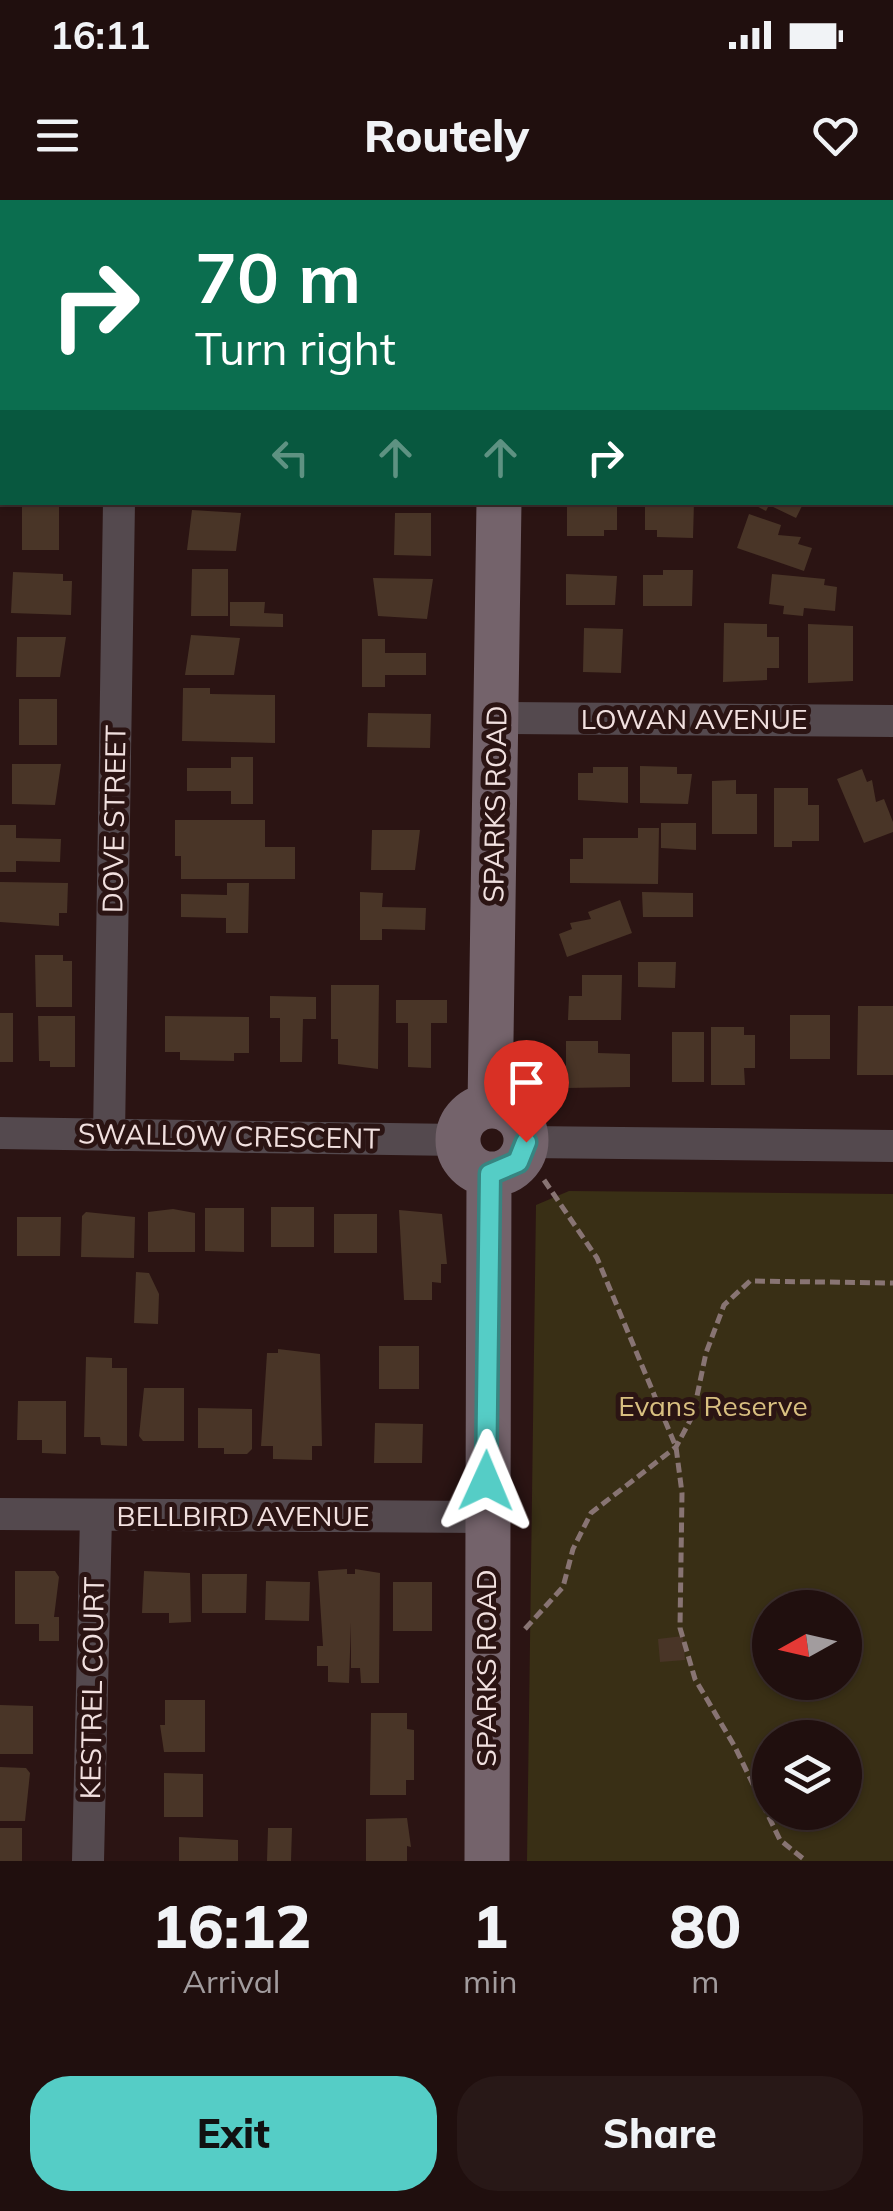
<!DOCTYPE html>
<style>
:root{--surface:#200f0e;--page:#281817;--text:#f1f3f6;--muted:#a29c9e;--line:#3d2f2e;--accent:#55cdc6}
body{margin:0;font-family:Mulish,sans-serif;background:var(--page);color:var(--text);height:100vh;display:flex;flex-direction:column;font-size:38px;white-space:nowrap}
*{box-sizing:border-box;margin:0}
p{font-size:32px;color:var(--muted)}
.icon{flex:none;width:55px;height:55px;fill:none;stroke:currentColor;stroke-width:2;stroke-linecap:round;stroke-linejoin:round}
.map{position:relative;height:1661px;overflow:hidden}
.sheet{display:flex;flex-direction:column;background:var(--surface);flex:1}
.sheet>*{flex:none}
.hud{position:absolute;left:0px;top:0px;width:895px;height:305px;box-shadow:0 2px 8px #0004,0 0 0 2px var(--line);background:#0b6e4f;color:#fff;overflow:hidden}
.needle{width:65px;rotate:262deg}
.controls{position:absolute;left:752px;top:1390px;display:grid;gap:20px}
.controls a{display:grid;place-items:center;width:110px;height:110px;border-radius:50%;background:var(--surface);box-shadow:0 2px 8px #0004,0 0 0 2px var(--line);font-size:50px}
.pin{position:absolute;display:grid;place-items:center;width:85px;height:85px;color:#fff;margin:-102px -42px;border-radius:50% 50% 50% 0;rotate:-45deg;box-shadow:0 0 10px #0007}
.pin .icon{rotate:45deg}
.me{position:absolute;width:110px;margin:-55px;rotate:1deg;stroke-linejoin:round;filter:drop-shadow(0 0 8px #0008)}
.turn{display:flex;align-items:center;gap:35px;height:210px;padding:0 30px;font-size:45px}
.turn .icon{width:130px;height:130px;stroke-width:2.5}
.turn b{display:block;font-size:70px;line-height:85px}
.lanes{display:flex;align-items:center;height:95px;padding:0 30px;background:#0003;justify-content:center;gap:50px;direction:ltr}
.lanes .off{opacity:.35}
.eta{display:flex;justify-content:space-evenly;align-items:center;height:170px;text-align:center}
.eta b{font-size:60px;font-weight:800;line-height:70px}
.button{display:flex;gap:20px;margin-top:auto;padding:20px 30px}
.button a{flex:1;height:115px;border-radius:40px;background:var(--accent);color:#111;font-size:40px;font-weight:800;line-height:115px;text-align:center}
.button a+a{background:var(--page);color:var(--text)}
.status{display:flex;justify-content:space-between;align-items:center;height:70px;padding:0 50px;background:var(--surface);direction:ltr}
.status svg{height:28px;fill:currentColor}
header{display:flex;justify-content:space-between;align-items:center;height:130px;padding:0 30px;background:var(--surface);font-size:45px;font-weight:800}
.map>svg:first-child{display:block}
.green{fill:#392f15;fill-rule:evenodd}
.building{fill:#493527}
.lines{fill:none;stroke-linecap:round;stroke-linejoin:round}
.path{stroke:#887473;stroke-width:5;stroke-dasharray:10 5;stroke-linecap:butt}
.street{stroke:#54494e;stroke-width:32}
.secondary{stroke:#74636b;stroke-width:45}
.route-casing{stroke:#378581;stroke-width:25}
.route{stroke:#55cdc6;stroke-width:18}
.labels{text-anchor:middle;stroke-width:10;stroke-linejoin:round;paint-order:stroke}
.street-label{font-size:28px;fill:#f1e0df;stroke:#2b1413}
.park-label{font-size:28px;fill:#d8bf80;stroke:#2b1413}
</style>
<div class="status"><b>16:11</b><svg viewBox="0 0 49 12"><path d="M0 12V9h3v3zM5 12V6h3v6zM10 12V3h3v9zM15 12V0h3v12zM26 1h20v11H26zM47 4h2v5h-2z"/></svg></div>
<header><svg class="icon" aria-label="menu" viewBox="0 0 24 24"><path d="M4 6h16M4 12h16M4 18h16"/></svg>Routely<svg class="icon" aria-label="heart" viewBox="0 0 24 24"><path d="M12 20l-8-8c-3-5 5-10 8-4 3-6 11-1 8 4z"/></svg></header>
<div class="map">
<svg width="893" height="1661" viewBox="0 0 893 1661">
<rect width="100%" height="100%" fill="#2b1413"/>
<!-- green -->
<path class="green" d="M 569,991 L 893,994 L 893,1661 L 527,1661 L 536,1005 ZM 770,1408 L 845,1408 L 845,1482 L 770,1482 ZM 770,1538 L 845,1538 L 845,1612 L 770,1612 Z"/>
<!-- building -->
<path class="building" d="M 567,302 L 617,302 L 617,330 L 604,330 L 604,336 L 567,336 Z
M 645,302 L 694,302 L 693,338 L 657,337 L 657,330 L 645,330 Z
M 749,302 L 804,302 L 796,318 L 769,305 L 766,311 Z
M 22,305 L 59,305 L 59,350 L 22,350 Z
M 192,310 L 241,313 L 236,351 L 187,350 Z
M 395,313 L 431,313 L 431,356 L 394,355 Z
M 749,314 L 781,325 L 778,335 L 801,337 L 798,344 L 812,348 L 804,371 L 737,348 Z
M 192,369 L 228,369 L 228,416 L 191,416 Z
M 663,370 L 693,370 L 692,406 L 643,406 L 643,375 L 663,375 Z
M 13,372 L 63,374 L 63,381 L 72,381 L 71,415 L 11,413 Z
M 566,374 L 617,376 L 615,405 L 566,405 Z
M 772,374 L 825,379 L 824,385 L 837,387 L 835,411 L 804,408 L 803,416 L 783,414 L 784,406 L 769,404 Z
M 373,378 L 433,379 L 427,419 L 378,416 Z
M 230,402 L 265,402 L 264,413 L 283,414 L 283,427 L 230,426 Z
M 724,423 L 767,424 L 767,437 L 779,437 L 779,468 L 767,468 L 767,480 L 723,482 Z
M 808,424 L 853,426 L 853,481 L 808,483 Z
M 584,428 L 623,429 L 621,473 L 583,472 Z
M 191,435 L 240,438 L 234,475 L 185,475 Z
M 17,437 L 66,437 L 60,477 L 16,477 Z
M 362,439 L 385,439 L 385,453 L 426,453 L 426,475 L 385,475 L 385,487 L 362,487 Z
M 183,488 L 210,488 L 210,494 L 275,495 L 275,543 L 182,541 Z
M 19,499 L 57,499 L 57,545 L 19,545 Z
M 368,513 L 431,514 L 430,548 L 367,547 Z
M 231,557 L 253,557 L 253,604 L 231,604 L 231,591 L 187,591 L 187,568 L 231,568 Z
M 12,564 L 61,564 L 55,605 L 12,604 Z
M 640,566 L 677,567 L 677,574 L 692,574 L 688,604 L 640,603 Z
M 593,567 L 628,567 L 628,603 L 578,600 L 578,573 L 593,573 Z
M 862,569 L 867,582 L 872,580 L 876,602 L 884,599 L 893,622 L 893,632 L 864,643 L 837,579 Z
M 736,580 L 736,594 L 757,594 L 757,634 L 712,634 L 712,581 Z
M 774,588 L 808,588 L 808,605 L 819,605 L 819,641 L 792,641 L 792,647 L 774,647 Z
M 175,620 L 265,620 L 265,647 L 295,647 L 295,679 L 181,679 L 181,656 L 175,656 Z
M 661,623 L 696,623 L 696,650 L 661,648 Z
M 0,625 L 16,625 L 16,638 L 61,639 L 60,662 L 16,661 L 16,672 L 0,672 Z
M 638,628 L 659,628 L 658,684 L 570,683 L 570,659 L 583,659 L 583,638 L 638,638 Z
M 372,630 L 420,630 L 415,670 L 371,670 Z
M 0,682 L 68,683 L 67,713 L 59,713 L 59,726 L 0,722 Z
M 227,683 L 249,683 L 248,733 L 226,733 L 226,718 L 181,717 L 181,694 L 227,695 Z
M 360,692 L 383,693 L 382,707 L 426,708 L 425,730 L 382,729 L 382,740 L 360,740 Z
M 642,692 L 693,693 L 693,717 L 643,717 Z
M 620,700 L 632,733 L 567,757 L 559,734 L 572,729 L 570,723 L 591,719 L 588,712 Z
M 35,755 L 63,755 L 63,761 L 72,761 L 72,807 L 36,807 Z
M 638,762 L 676,762 L 675,788 L 638,787 Z
M 582,775 L 622,775 L 621,820 L 568,820 L 569,796 L 582,796 Z
M 331,785 L 379,785 L 378,869 L 338,864 L 338,839 L 331,839 Z
M 270,796 L 316,797 L 316,819 L 303,819 L 302,862 L 280,862 L 280,818 L 270,818 Z
M 396,800 L 447,800 L 447,823 L 431,823 L 431,868 L 408,867 L 408,823 L 396,823 Z
M 858,806 L 893,806 L 893,875 L 857,875 Z
M 0,813 L 13,813 L 13,862 L 0,862 Z
M 790,815 L 830,815 L 830,859 L 790,859 Z
M 38,816 L 75,816 L 75,867 L 50,867 L 50,861 L 39,861 Z
M 165,816 L 249,817 L 249,853 L 234,853 L 234,861 L 180,860 L 180,852 L 165,852 Z
M 711,827 L 744,827 L 744,835 L 755,835 L 755,868 L 744,868 L 745,885 L 711,885 Z
M 672,832 L 704,832 L 704,882 L 672,882 Z
M 566,841 L 598,841 L 598,853 L 630,854 L 630,887 L 566,888 Z
M 271,1007 L 314,1007 L 314,1047 L 271,1047 Z
M 205,1008 L 244,1008 L 244,1052 L 205,1051 Z
M 173,1009 L 195,1013 L 195,1052 L 148,1052 L 148,1012 Z
M 399,1010 L 442,1014 L 447,1064 L 441,1064 L 441,1083 L 432,1082 L 432,1100 L 404,1100 Z
M 86,1012 L 135,1017 L 134,1058 L 81,1057 L 82,1016 Z
M 334,1014 L 377,1014 L 377,1053 L 334,1053 Z
M 17,1017 L 61,1017 L 60,1056 L 17,1056 Z
M 136,1072 L 149,1073 L 159,1094 L 158,1124 L 134,1123 Z
M 379,1146 L 419,1146 L 419,1189 L 379,1189 Z
M 278,1149 L 320,1154 L 322,1246 L 312,1246 L 312,1260 L 273,1259 L 273,1246 L 261,1246 L 267,1153 L 278,1153 Z
M 86,1157 L 112,1158 L 112,1168 L 127,1168 L 127,1246 L 101,1245 L 100,1237 L 84,1237 Z
M 144,1188 L 184,1188 L 184,1241 L 143,1241 L 139,1236 Z
M 18,1201 L 66,1201 L 66,1254 L 42,1253 L 42,1240 L 17,1240 Z
M 198,1208 L 252,1209 L 252,1249 L 247,1254 L 224,1254 L 224,1248 L 198,1248 Z
M 375,1223 L 423,1224 L 422,1263 L 374,1263 Z
M 347,1369 L 347,1374 L 355,1374 L 355,1369 L 380,1373 L 379,1483 L 361,1483 L 360,1468 L 351,1468 L 351,1422 L 349,1483 L 328,1482 L 328,1466 L 317,1466 L 317,1446 L 323,1446 L 318,1371 Z
M 15,1371 L 55,1371 L 59,1377 L 54,1417 L 59,1417 L 59,1441 L 39,1441 L 39,1424 L 15,1424 Z
M 144,1371 L 190,1373 L 191,1422 L 169,1423 L 169,1413 L 142,1413 Z
M 202,1374 L 247,1374 L 246,1413 L 202,1413 Z
M 266,1381 L 310,1382 L 309,1421 L 265,1420 Z
M 393,1382 L 432,1382 L 432,1431 L 393,1431 Z
M 683,1436 L 685,1460 L 660,1462 L 658,1439 Z
M 165,1500 L 205,1500 L 205,1552 L 164,1552 L 160,1525 L 165,1525 Z
M 0,1505 L 33,1506 L 33,1554 L 0,1554 Z
M 371,1513 L 407,1513 L 407,1529 L 414,1530 L 414,1580 L 406,1580 L 406,1595 L 370,1595 Z
M 0,1567 L 26,1568 L 30,1573 L 25,1621 L 0,1621 Z
M 164,1573 L 203,1574 L 203,1617 L 164,1617 Z
M 407,1618 L 411,1647 L 407,1646 L 407,1661 L 366,1661 L 366,1619 Z
M 0,1628 L 22,1628 L 22,1661 L 0,1661 Z
M 268,1628 L 292,1628 L 291,1661 L 267,1661 Z
M 179,1637 L 238,1640 L 238,1661 L 179,1661 Z"/>
<g class="lines">
<!-- path -->
<path class="path" d="M 544,980 L 597,1058 L 676,1247 L 682,1293 L 680,1428 L 695,1479 L 735,1547 L 780,1640 L 806,1661
M 525,1429 L 563,1387 L 573,1349 L 591,1313 L 676,1247 L 693,1215 L 706,1153 L 724,1105 L 750,1081 L 893,1083"/>
<!-- street -->
<path class="street" d="M 124,2 L 124,0
M 496,518 L 893,521
M 0,933 L 458,940
M 109,935 L 119,302
M 526,942 L 893,946
M 0,1314 L 485,1317
M 88,1661 L 96,1316"/>
<!-- secondary -->
<path class="secondary" d="M 502,2 L 502,0
M 490,906 L 499,302
M458 940a34 34 0 1 1 68 0a34 34 0 1 1-68 0Z
M 487,1661 L 489,975"/>
</g>
<g class="lines">
<!-- route casing -->
<g class="route-casing">
<path id="route" d="M 486,1281 L 490,974 L 518,962 L 526,942"/>
</g>
<!-- route -->
<use href="#route" class="route"/>
</g>
<g class="labels">
<!-- street labels -->
<g class="street-label">
<text x="694" y="529">LOWAN AVENUE</text>
<text transform="translate(495 604) rotate(-89)" y="10">SPARKS ROAD</text>
<text transform="translate(114 619) rotate(-89)" y="10">DOVE STREET</text>
<text transform="translate(229 936) rotate(1)" y="10">SWALLOW CRESCENT</text>
<text x="243" y="1326">BELLBIRD AVENUE</text>
<text transform="translate(486 1468) rotate(-90)" y="10">SPARKS ROAD</text>
<text transform="translate(92 1488) rotate(-89)" y="10">KESTREL COURT</text>
</g>
<!-- park labels -->
<g class="park-label">
<text x="713" y="1216">Evans Reserve</text>
</g>
</g>
</svg>
<div class="controls">
<a><svg class="needle" viewBox="-14 -14 28 28"><path d="M0-13l5 13h-10z" fill="#e53935"/><path d="M0 13l5-13h-10z" fill="#a29c9e"/></svg></a>
<a><svg class="icon" aria-label="layers" viewBox="0 0 24 24"><path d="M12 4l9 5-9 5-9-5zM3 14l9 5 9-5"/></svg></a>
</div>
<div class="pin" style="left:526px;top:942px;background:#d93025"><svg class="icon" aria-label="arrive" viewBox="0 0 24 24"><path d="M6 21V4h12l-3 4 3 4H6"/></svg></div>
<svg class="me" style="left:486px;top:1281px" viewBox="-20 -20 40 40"><path d="M0-17L14 15 0 8-14 15z" fill="#55cdc6" stroke="#fff" stroke-width="4"/></svg>
<div class="hud">
<div class="turn"><svg class="icon" aria-label="right" viewBox="0 0 24 24"><path d="M7 20v-9h11M14 6l5 5-5 5"/></svg><div><b>70 m</b>Turn right</div></div>
<div class="lanes"><svg class="icon off" aria-label="left" viewBox="0 0 24 24"><path d="M17 20v-9H6M10 6l-5 5 5 5"/></svg><svg class="icon off" aria-label="ahead" viewBox="0 0 24 24"><path d="M12 20V5M6 11l6-6 6 6"/></svg><svg class="icon off" aria-label="ahead" viewBox="0 0 24 24"><path d="M12 20V5M6 11l6-6 6 6"/></svg><svg class="icon" aria-label="right" viewBox="0 0 24 24"><path d="M7 20v-9h11M14 6l5 5-5 5"/></svg></div>
</div>
</div>
<section class="sheet">
<div class="eta">
<div><b>16:12</b><p>Arrival</p></div>
<div><b>1</b><p>min</p></div>
<div><b>80</b><p>m</p></div>
</div>
<div class="button"><a>Exit</a><a>Share</a></div>
</section>
